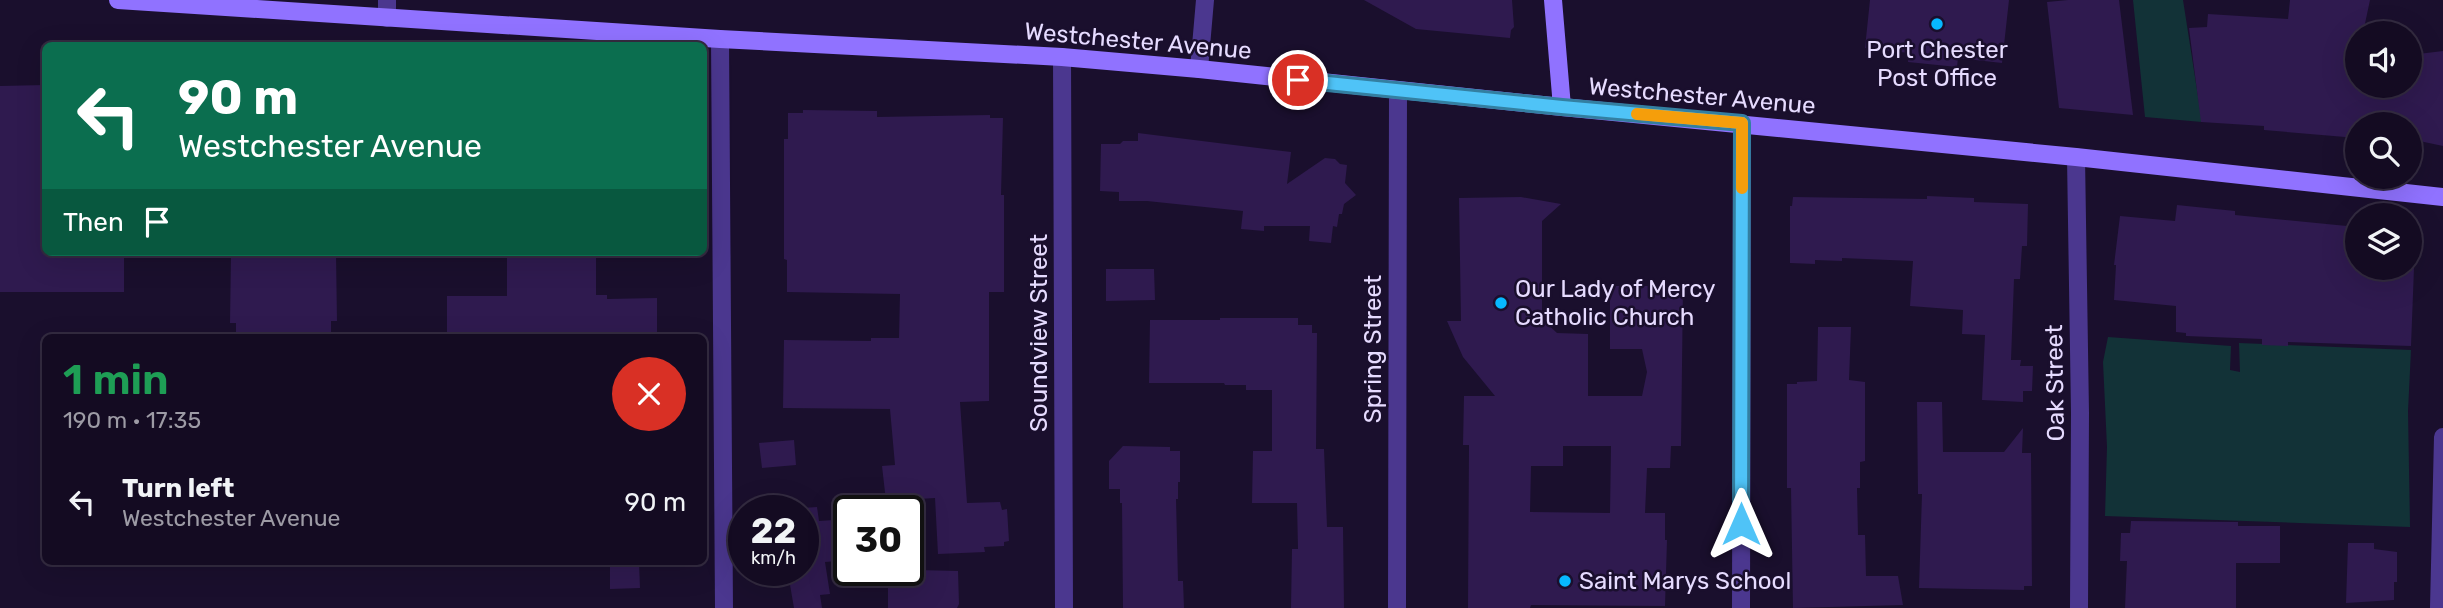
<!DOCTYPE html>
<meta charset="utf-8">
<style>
:root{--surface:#140b22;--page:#21192f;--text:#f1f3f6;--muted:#9d9ba5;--line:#332b40}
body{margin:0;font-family:Rubik,sans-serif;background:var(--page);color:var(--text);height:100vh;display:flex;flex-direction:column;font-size:26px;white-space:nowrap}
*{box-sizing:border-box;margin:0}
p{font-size:23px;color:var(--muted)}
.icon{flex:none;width:38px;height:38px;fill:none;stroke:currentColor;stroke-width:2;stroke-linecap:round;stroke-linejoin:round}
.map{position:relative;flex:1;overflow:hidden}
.sheet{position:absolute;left:42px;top:334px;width:665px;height:231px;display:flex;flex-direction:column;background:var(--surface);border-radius:10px;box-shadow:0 7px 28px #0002,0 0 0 2px var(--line)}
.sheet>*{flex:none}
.guide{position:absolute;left:42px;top:42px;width:665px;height:214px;border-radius:10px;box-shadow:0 7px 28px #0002,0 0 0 2px var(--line);background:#0b6e4f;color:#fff;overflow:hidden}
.buttons{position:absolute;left:2345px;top:21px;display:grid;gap:14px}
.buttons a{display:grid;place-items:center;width:77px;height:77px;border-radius:50%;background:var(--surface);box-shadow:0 7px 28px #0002,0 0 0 2px var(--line);font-size:35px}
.speed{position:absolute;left:728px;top:495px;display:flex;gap:14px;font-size:35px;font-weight:700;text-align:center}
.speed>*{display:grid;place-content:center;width:91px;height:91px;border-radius:50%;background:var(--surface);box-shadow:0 7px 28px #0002,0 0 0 2px var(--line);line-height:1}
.speed small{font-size:18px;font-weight:400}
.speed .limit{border:4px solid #111;border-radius:10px;background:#fff;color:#111}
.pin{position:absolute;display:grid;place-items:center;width:60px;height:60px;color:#fff;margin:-30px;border:4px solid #fff;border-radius:50%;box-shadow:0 2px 7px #0007}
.me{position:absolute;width:77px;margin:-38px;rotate:0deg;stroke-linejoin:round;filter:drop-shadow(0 0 5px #0008)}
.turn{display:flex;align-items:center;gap:24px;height:147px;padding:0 21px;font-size:32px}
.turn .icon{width:91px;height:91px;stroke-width:2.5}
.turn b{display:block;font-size:49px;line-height:60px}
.then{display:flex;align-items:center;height:66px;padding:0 21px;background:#0003;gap:14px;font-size:26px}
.round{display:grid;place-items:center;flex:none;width:74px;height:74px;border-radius:37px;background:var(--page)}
.head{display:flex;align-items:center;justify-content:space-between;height:119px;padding:0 21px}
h1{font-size:42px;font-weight:600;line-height:52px;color:#1e9e55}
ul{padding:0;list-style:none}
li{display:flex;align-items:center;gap:21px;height:98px;padding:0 21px}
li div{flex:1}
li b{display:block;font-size:26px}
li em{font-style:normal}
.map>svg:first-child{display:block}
.green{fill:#123237}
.building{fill:#2f1a4f;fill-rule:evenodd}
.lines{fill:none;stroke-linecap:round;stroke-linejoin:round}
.street{stroke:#4b378f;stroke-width:18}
.secondary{stroke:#9072ff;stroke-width:18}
.route-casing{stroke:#337fa1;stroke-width:18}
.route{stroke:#4fc3f7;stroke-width:12}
.slow{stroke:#f59e0b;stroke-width:12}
.poi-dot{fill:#07b8ff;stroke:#1a0f2d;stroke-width:2.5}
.labels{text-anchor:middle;stroke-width:5;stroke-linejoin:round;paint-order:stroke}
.street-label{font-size:24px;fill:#e6dbff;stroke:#1a0f2d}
.poi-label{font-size:24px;fill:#e6dbff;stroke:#1a0f2d;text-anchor:start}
</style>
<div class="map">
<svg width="2443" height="608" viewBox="0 0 2443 608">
<rect width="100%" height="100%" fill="#1a0f2d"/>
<!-- green -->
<path class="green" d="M 2133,0 L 2183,0 L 2202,122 L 2145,117 Z
M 2108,337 L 2231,346 L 2230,370 L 2240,372 L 2239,343 L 2411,350 L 2408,411 L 2410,527 L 2105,516 L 2107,447 L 2103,362 Z"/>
<!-- building -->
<path class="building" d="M 1364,0 L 1512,0 L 1514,27 L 1511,30 L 1510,38 L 1416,29 Z
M 1870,0 L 2009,0 L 2002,63 L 1958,58 L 1957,67 L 1908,62 L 1909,53 L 1865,48 Z
M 2068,0 L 2119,0 L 2133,115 L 2059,108 L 2047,2 Z
M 2290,0 L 2370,0 L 2363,33 L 2357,33 L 2357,86 L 2410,86 L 2410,55 L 2443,51 L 2443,146 L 2410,139 L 2410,124 L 2357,124 L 2357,138 L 2264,130 L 2264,126 L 2201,122 L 2189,28 L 2207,27 L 2208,14 L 2288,19 Z
M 46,85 L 46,252 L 124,252 L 124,292 L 0,292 L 0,86 Z
M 803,110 L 877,111 L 877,117 L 990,115 L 990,118 L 1003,118 L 1001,195 L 1004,195 L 1004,292 L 989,292 L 989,401 L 960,402 L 967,503 L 1000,502 L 1002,510 L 1007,509 L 1009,541 L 1004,542 L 1004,546 L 984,547 L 985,552 L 938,554 L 935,498 L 886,501 L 882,466 L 895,465 L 890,409 L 783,408 L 784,340 L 871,341 L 871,338 L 899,338 L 900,294 L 787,292 L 787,260 L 784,259 L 784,139 L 788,139 L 788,113 L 803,113 Z
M 1138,133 L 1291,152 L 1287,184 L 1325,158 L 1335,159 L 1340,164 L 1347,165 L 1345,183 L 1356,195 L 1344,204 L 1342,214 L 1339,214 L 1337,227 L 1333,226 L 1331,243 L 1309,241 L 1310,226 L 1264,226 L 1264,231 L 1241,229 L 1243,211 L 1147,201 L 1119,201 L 1119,192 L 1100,191 L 1101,144 L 1120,144 L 1123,141 L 1138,141 Z
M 1927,196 L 1974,198 L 1974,202 L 2028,204 L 2027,246 L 2022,246 L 2020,279 L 2014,279 L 2011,360 L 2021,360 L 2020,366 L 2033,366 L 2032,391 L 2023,391 L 2023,402 L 1982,400 L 1985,335 L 1962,334 L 1963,310 L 1910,306 L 1913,261 L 1842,258 L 1842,261 L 1815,260 L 1815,264 L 1790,263 L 1790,206 L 1792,206 L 1793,197 L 1927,199 Z
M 1521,197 L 1561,204 L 1542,221 L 1542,319 L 1557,333 L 1588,334 L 1588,396 L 1642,396 L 1647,372 L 1642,349 L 1610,349 L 1610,286 L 1683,286 L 1681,446 L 1671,446 L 1670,468 L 1647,468 L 1645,513 L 1665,513 L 1665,540 L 1667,540 L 1665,606 L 1531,605 L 1530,608 L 1468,608 L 1469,445 L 1463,445 L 1464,396 L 1495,396 L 1463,357 L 1447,321 L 1461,321 L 1459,198 ZM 1563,446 L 1611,446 L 1610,513 L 1530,512 L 1531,466 L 1563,466 Z
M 2177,205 L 2235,211 L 2235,215 L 2357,227 L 2357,268 L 2414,268 L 2411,346 L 2288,342 L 2288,346 L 2262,345 L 2262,339 L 2186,336 L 2186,333 L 2176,332 L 2176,306 L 2114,300 L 2116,265 L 2114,265 L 2120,216 L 2175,221 Z
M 240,252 L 336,253 L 337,321 L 331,321 L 331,336 L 236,336 L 236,323 L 230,323 L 231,254 L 240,254 Z
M 507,252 L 596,252 L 596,295 L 607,295 L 607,299 L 657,298 L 657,338 L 447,338 L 447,296 L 507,296 Z
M 1106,269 L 1154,269 L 1155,300 L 1106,301 Z
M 1220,318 L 1298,318 L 1298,325 L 1312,325 L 1312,333 L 1317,333 L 1316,449 L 1324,449 L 1327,527 L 1343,527 L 1344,608 L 1291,608 L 1292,549 L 1298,549 L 1297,503 L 1252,503 L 1253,451 L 1272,451 L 1272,390 L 1246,390 L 1246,385 L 1225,385 L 1224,383 L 1149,383 L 1150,320 L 1220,320 Z
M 1818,327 L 1851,327 L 1849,380 L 1865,382 L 1865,461 L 1860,462 L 1860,488 L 1857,488 L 1858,535 L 1865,535 L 1866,576 L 1898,576 L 1903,605 L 1793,608 L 1791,488 L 1787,488 L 1787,384 L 1797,384 L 1797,382 L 1817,381 Z
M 1917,402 L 1942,402 L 1943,452 L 2004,452 L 2023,428 L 2022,453 L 2031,453 L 2032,586 L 2024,586 L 2024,590 L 1919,588 L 1922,494 L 1918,494 Z
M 794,440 L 796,465 L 762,468 L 759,443 Z
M 1123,446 L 1170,447 L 1170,451 L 1180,451 L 1180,482 L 1178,482 L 1178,499 L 1176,499 L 1178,581 L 1183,581 L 1184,608 L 1123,608 L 1122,503 L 1120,503 L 1120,489 L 1109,489 L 1109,461 Z
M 817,507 L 819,521 L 849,519 L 849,560 L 825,562 L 830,594 L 820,595 L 822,608 L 794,608 L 789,579 L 803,577 L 803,508 Z
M 2131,521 L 2238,522 L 2238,526 L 2280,526 L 2280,563 L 2236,563 L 2236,608 L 2125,608 L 2127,561 L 2120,561 L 2121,533 L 2130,533 Z
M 2348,543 L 2374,543 L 2374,549 L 2397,552 L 2397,582 L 2394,582 L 2394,600 L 2346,603 Z
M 610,562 L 639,562 L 640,588 L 610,589 Z
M 917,570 L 958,571 L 959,604 L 957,608 L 888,608 L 888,573 L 917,573 Z"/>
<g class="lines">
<!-- street -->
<path class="street" d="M 387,18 L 387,0
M 720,39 L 724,608
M 1062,57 L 1064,608
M 1199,69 L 1205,0
M 2076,157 L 2080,413 L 2079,608
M 1397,608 L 1398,91
M 1741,608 L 1742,123
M 2439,608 L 2443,437"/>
<!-- secondary -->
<path class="secondary" d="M 118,0 L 720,39 L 1062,57 L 1199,69 L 1562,107 L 2076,157 L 2443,197
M 1553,0 L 1562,107"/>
</g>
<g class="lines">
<!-- route casing -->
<g class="route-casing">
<path id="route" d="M 1298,80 L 1562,107 L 1742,123 L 1741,524"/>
</g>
<!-- route -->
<use href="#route" class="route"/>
<!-- slow -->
<path class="slow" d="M 1637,114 L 1742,123 L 1742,188"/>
</g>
<!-- markers -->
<g class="poi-dot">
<circle cx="1937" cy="24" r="7"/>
<circle cx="1501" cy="303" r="7"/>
<circle cx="1565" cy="581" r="7"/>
</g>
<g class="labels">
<!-- street labels -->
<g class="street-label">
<text transform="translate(1138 41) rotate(5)" y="8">Westchester Avenue</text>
<text transform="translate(1702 96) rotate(5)" y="8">Westchester Avenue</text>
<text transform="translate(1039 333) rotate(-90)" y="8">Soundview Street</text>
<text transform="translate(1373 349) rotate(-90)" y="8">Spring Street</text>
<text transform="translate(2055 383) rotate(-91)" y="8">Oak Street</text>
</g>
<!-- poi labels -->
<g class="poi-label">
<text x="1937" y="58" text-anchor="middle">Port Chester<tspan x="1937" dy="28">Post Office</tspan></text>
<text x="1515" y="297">Our Lady of Mercy<tspan x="1515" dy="28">Catholic Church</tspan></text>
<text x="1579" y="589">Saint Marys School</text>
</g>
</g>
</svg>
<div class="buttons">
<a><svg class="icon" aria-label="sound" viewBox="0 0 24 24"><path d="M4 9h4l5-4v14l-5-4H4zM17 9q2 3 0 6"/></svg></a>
<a><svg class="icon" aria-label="search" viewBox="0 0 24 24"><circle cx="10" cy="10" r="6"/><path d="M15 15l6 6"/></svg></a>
<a><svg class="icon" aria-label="layers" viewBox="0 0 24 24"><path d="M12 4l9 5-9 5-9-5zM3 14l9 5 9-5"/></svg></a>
</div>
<div class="speed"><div>22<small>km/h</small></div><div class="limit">30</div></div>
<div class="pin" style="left:1298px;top:80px;background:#d93025"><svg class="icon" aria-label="arrive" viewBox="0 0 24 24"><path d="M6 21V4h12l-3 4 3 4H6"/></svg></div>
<svg class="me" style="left:1741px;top:524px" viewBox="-20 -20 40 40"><path d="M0-17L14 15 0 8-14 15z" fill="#4fc3f7" stroke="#fff" stroke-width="4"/></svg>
<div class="guide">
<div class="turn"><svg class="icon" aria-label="left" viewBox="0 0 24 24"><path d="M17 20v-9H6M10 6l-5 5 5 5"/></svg><div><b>90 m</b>Westchester Avenue</div></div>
<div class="then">Then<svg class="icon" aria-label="arrive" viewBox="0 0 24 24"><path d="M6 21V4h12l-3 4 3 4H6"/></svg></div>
</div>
<section class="sheet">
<div class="head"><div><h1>1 min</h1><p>190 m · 17:35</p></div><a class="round" style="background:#d93025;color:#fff"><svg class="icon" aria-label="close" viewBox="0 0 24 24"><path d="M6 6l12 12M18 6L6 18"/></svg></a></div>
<ul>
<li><svg class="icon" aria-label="left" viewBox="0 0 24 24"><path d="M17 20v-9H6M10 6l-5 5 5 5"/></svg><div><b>Turn left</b><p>Westchester Avenue</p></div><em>90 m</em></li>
</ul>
</section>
</div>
